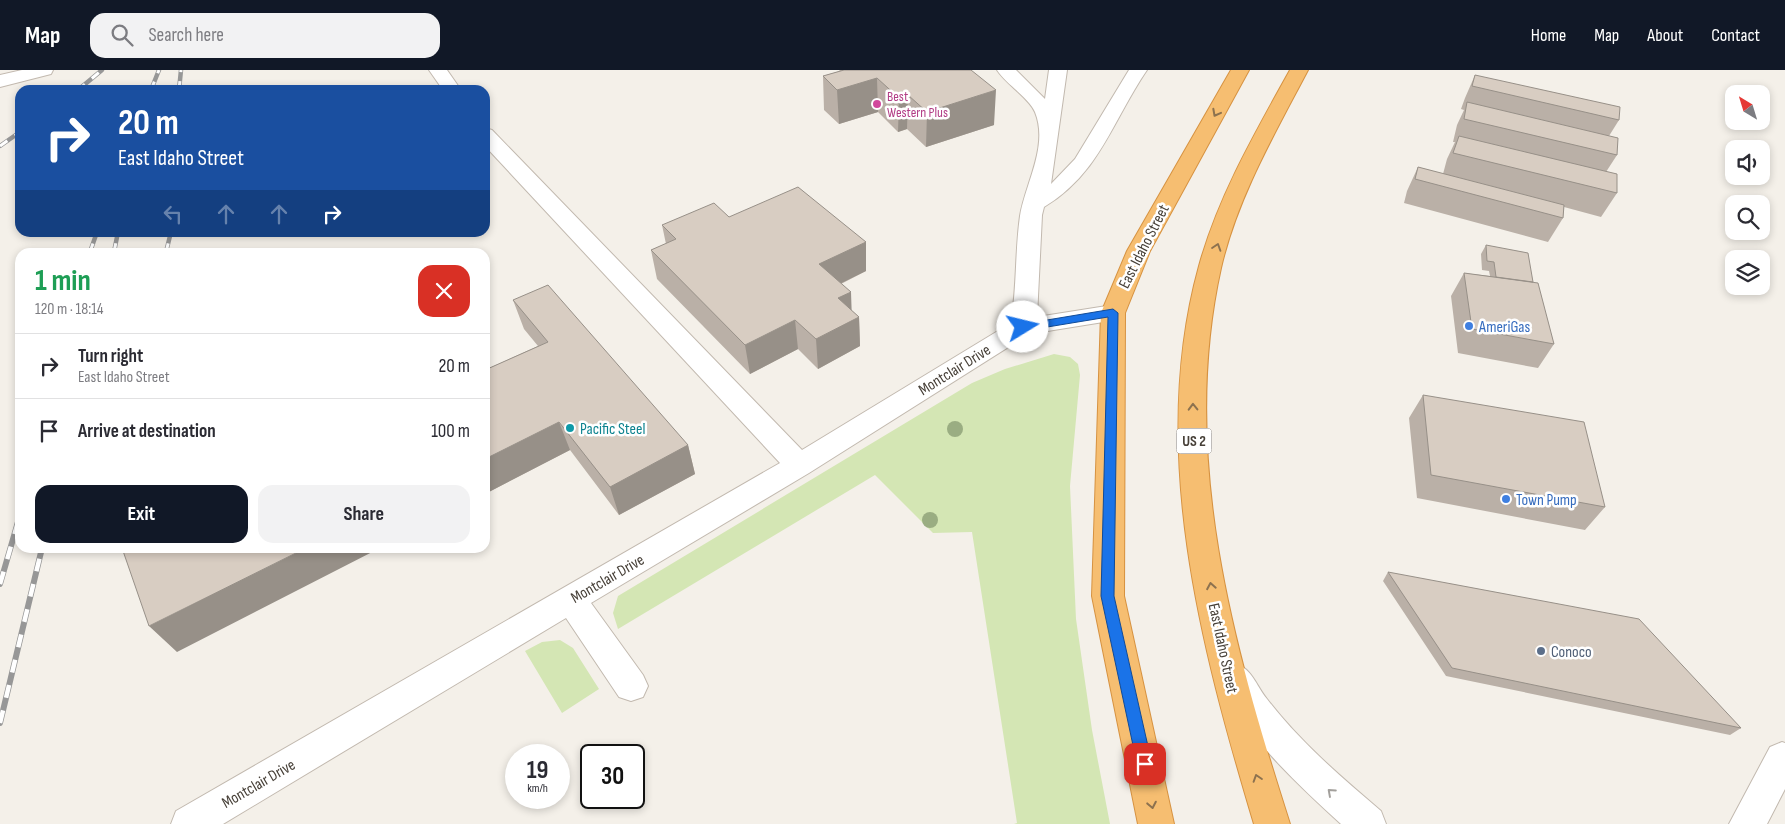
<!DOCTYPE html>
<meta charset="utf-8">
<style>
:root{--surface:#fff;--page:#f2f2f3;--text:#2b2b33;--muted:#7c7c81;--line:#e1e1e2;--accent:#111827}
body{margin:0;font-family:"Sofia Sans Condensed",sans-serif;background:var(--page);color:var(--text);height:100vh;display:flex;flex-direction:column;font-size:19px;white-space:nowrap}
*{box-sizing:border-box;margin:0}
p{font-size:16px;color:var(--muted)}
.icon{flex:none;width:28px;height:28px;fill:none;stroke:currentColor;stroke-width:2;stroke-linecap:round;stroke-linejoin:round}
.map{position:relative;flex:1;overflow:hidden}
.panel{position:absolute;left:15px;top:178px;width:475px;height:305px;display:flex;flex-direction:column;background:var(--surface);border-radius:15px;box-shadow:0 2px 8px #0003}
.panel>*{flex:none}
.top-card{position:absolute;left:15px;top:15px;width:475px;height:152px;border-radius:15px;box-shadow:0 2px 8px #0003;background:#1a4fa0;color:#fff;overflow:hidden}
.needle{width:32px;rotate:322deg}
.fabs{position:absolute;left:1725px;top:15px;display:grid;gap:10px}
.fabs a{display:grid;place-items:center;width:45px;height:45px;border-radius:10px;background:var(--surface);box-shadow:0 2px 8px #0003;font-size:25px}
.speed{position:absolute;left:505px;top:674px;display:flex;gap:10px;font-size:25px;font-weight:700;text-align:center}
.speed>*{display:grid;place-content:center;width:65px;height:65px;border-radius:50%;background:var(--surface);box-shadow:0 2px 8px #0003;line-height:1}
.speed small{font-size:12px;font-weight:400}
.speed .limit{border:2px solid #111;border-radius:8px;background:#fff;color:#111}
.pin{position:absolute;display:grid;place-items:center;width:42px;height:42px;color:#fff;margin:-21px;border-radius:10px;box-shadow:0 2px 8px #0006}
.me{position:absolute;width:55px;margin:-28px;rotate:81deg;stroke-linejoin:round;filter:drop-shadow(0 0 4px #0008)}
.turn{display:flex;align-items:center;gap:18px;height:105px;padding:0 20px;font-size:22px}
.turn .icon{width:65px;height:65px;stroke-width:2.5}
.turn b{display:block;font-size:35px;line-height:42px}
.lanes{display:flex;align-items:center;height:48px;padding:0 20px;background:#0003;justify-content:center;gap:25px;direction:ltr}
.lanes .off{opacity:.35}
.round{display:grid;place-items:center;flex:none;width:52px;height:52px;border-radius:15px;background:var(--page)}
.overview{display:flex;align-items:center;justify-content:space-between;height:85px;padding:0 20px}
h1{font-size:30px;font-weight:700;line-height:38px;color:#1e9e55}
.primary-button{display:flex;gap:10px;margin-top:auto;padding:10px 20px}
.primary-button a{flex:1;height:58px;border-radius:15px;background:var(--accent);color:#fff;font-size:20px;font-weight:700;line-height:58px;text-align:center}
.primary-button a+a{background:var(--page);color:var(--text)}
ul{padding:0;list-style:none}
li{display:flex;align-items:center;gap:15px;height:65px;padding:0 20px;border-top:1px solid var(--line)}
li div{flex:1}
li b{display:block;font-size:19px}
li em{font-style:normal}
header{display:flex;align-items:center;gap:30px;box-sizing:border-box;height:70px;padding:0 25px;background:var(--accent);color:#fff}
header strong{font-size:24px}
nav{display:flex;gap:28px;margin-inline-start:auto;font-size:18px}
.search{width:350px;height:45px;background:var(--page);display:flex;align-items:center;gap:12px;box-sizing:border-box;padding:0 18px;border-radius:15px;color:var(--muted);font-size:19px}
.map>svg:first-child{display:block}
.green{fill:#d4e6b4}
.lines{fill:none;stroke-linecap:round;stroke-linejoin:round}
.minor-casing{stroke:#c2b9af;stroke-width:2}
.highway-casing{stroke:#d69241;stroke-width:2}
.minor{fill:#fff;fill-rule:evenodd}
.highway{fill:#f6be71;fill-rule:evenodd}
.rail-far1-casing{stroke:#979797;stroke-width:4.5}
.rail-casing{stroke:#979797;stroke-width:6}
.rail-far1{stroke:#fff;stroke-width:3;stroke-dasharray:9;stroke-linecap:butt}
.rail{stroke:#fff;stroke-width:4.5;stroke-dasharray:13;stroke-linecap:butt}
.tree{fill:#9aad82}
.wall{fill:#bab0a7}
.shaded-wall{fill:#979088}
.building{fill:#d8cdc2;stroke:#979088}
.oneway{stroke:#8d724f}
.oneway2{stroke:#a3a09c}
.route{fill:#1a73e8;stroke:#114b97}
.hotel-dot{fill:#d1479c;stroke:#fff;stroke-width:2}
.shop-dot{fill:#3f7fe0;stroke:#fff;stroke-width:2}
.culture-dot{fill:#0f9aa8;stroke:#fff;stroke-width:2}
.service-dot{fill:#5c6f8a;stroke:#fff;stroke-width:2}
.labels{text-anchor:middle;stroke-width:5;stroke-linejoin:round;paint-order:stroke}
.far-hotel-label{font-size:14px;fill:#b23c85;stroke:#fff;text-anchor:start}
.shield{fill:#fff;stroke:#7e7974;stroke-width:1}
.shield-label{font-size:15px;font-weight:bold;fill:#474038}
.street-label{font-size:16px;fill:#474038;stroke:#fff}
.shop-label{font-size:16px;fill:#366cbe;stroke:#fff;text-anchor:start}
.culture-label{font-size:16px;fill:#0d838f;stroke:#fff;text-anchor:start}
.service-label{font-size:16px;fill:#4e5e75;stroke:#fff;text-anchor:start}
</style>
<header>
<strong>Map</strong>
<div class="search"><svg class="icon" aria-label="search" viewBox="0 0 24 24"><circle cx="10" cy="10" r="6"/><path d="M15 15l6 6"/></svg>Search here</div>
<nav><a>Home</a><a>Map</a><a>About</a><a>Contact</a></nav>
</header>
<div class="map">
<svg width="1785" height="754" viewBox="0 0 1785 754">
<rect width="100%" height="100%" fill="#f4f0e9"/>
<!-- green -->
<path class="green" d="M 1054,284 L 1070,287 L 1078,294 L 1080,305 L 1070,416 L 1076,549 L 1092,660 L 1110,754 L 1014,754 L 1017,753 L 972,462 L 933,463 L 875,405 L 618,559 L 613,543 L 618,526 L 972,313 L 1005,299 Z
M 560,570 L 573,578 L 599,619 L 562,643 L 525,581 L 542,572 Z"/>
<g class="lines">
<!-- minor casing -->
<g class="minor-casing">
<path id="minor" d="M 22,0 L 53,0 L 51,4 L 0,17 L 0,5 Z
M 429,0 L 447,0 L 461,20 L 443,20 Z
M 997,0 L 1016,0 L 1045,29 L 1049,0 L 1067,0 L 1051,114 L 1075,89 L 1129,0 L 1147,0 C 1112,51 1100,103 1044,137 L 1042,145 L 1037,247 L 1113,235 L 1122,237 L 1125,243 L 1122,249 L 1029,264 L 809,403 L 591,533 L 643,605 L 648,616 L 643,627 L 631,631 L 619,627 L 566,548 L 223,754 L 171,754 L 176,741 L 780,393 L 485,76 L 485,58 L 492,60 L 802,380 L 1011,253 C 1017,217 1015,181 1020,146 C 1025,114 1049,76 1035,42 C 1029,28 1006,14 997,0 Z
M 1235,593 C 1253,600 1255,614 1267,629 C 1300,672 1340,706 1381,741 L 1386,754 L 1341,754 C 1294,711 1246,667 1218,608 L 1223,597 Z
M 1782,672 L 1785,673 L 1785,719 L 1767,754 L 1729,754 L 1770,677 Z"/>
</g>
<!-- highway casing -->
<g class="highway-casing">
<path id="highway" d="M 1231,0 L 1249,0 L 1150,181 L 1125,243 L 1124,526 L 1174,754 L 1138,754 L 1092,526 L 1101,243 L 1127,181 Z
M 1290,0 L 1308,0 C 1275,63 1237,128 1221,198 C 1179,386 1233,576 1290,754 L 1254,754 C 1201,577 1148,380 1199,196 C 1218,127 1255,63 1290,0 Z"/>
</g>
<!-- minor -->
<use href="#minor" class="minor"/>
<!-- highway -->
<use href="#highway" class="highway"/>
<!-- rail-far1 casing -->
<g class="rail-far1-casing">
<path id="rail-far1" d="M 78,20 L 102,0
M 151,20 L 159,0
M 179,20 L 181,0
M 0,76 L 20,62
M 90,182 L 97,162
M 114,182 L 118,162
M 166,182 L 171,162"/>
</g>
<!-- rail casing -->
<g class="rail-casing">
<path id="rail" d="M 0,514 L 20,445
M 0,653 L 42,478"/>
</g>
<!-- rail-far1 -->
<use href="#rail-far1" class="rail-far1"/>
<!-- rail -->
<use href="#rail" class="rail"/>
</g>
<!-- trees -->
<g class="tree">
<circle cx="955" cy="359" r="8"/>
<circle cx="930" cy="450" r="8"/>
</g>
<!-- wall -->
<path class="wall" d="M 839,0 L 971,0 L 994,55 L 926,77 L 907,59 L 898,62 L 878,42 L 839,54 L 824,40 L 823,6 L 840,1 Z
M 1475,5 L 1619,50 L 1609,66 L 1617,85 L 1606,102 L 1617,123 L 1601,147 L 1564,137 L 1563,148 L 1548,172 L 1404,133 L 1407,121 L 1418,97 L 1443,104 L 1447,89 L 1455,72 L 1453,72 L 1457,55 L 1464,40 L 1461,39 L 1465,28 Z
M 729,147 L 866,172 L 866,201 L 841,214 L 851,222 L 851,240 L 859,247 L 860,276 L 818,299 L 798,279 L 750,304 L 657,209 L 651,180 L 666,174 L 662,155 Z
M 1486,175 L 1533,212 L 1554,274 L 1538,298 L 1458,283 L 1451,226 L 1464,203 L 1490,206 L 1489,201 L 1482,200 L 1481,184 Z
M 513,230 L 688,375 L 695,404 L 619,445 L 570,380 L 485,424 L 485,300 L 538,276 L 524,259 Z
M 1423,325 L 1605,437 L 1585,460 L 1417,428 L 1409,348 Z
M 1388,502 L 1741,658 L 1730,665 L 1446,606 L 1383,511 Z"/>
<!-- shaded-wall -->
<path class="shaded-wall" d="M 877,8 L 878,42 L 839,54 L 837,20 Z
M 996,20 L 994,55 L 926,77 L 927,42 Z
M 908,25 L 907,59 L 898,62 L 899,28 Z
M 866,172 L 866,201 L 821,223 L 819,194 Z
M 851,222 L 852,251 L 838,228 Z
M 859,247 L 860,276 L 818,299 L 816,269 Z
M 795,250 L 798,279 L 750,304 L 745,275 Z
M 559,352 L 570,380 L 485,424 L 485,389 Z
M 688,375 L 695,404 L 619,445 L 610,417 Z
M 306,478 L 380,478 L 177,582 L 149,556 Z"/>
<!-- building -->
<path class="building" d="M 844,0 L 971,0 L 996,20 L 927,42 L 908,25 L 899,28 L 877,8 L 837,20 L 823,6 Z
M 1475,5 L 1620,37 L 1619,50 L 1472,16 Z
M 1467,32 L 1618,68 L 1617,85 L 1464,49 Z
M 1459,66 L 1617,104 L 1617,123 L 1453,83 Z
M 1418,97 L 1564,135 L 1563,148 L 1415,109 Z
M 798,117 L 866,172 L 819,194 L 851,222 L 838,228 L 859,247 L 816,269 L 795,250 L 745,275 L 651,180 L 676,169 L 662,155 L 714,133 L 729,147 Z
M 1486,175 L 1528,183 L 1533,212 L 1496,207 L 1494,192 L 1487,191 Z
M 1464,203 L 1538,213 L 1554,274 L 1472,259 Z
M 548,215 L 688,375 L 610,417 L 559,352 L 485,389 L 485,300 L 548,272 L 513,230 Z
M 1423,325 L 1584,352 L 1605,437 L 1431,405 Z
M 122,478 L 306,478 L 149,556 Z
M 1388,502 L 1639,549 L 1741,658 L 1452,598 Z"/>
<!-- one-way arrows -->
<defs><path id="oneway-chevron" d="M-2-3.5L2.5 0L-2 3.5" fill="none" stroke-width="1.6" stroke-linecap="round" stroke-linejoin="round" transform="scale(1.25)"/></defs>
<g class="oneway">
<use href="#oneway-chevron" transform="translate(1216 43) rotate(118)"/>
<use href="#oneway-chevron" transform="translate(1217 177) rotate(-72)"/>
<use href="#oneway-chevron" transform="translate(1193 337) rotate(-91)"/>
<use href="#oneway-chevron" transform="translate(1211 516) rotate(-100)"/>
<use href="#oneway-chevron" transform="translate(1257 708) rotate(-108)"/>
<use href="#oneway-chevron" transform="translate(1152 735) rotate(79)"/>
</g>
<use class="oneway2" href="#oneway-chevron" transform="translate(1331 722) rotate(-138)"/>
<!-- route -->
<path class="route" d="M 1113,239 L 1118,243 L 1114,526 L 1152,694 L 1150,699 L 1145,701 L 1139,699 L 1137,694 L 1101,526 L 1108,247 L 1023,261 L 1018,257 L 1023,254 Z"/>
<!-- markers -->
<circle class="hotel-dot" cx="877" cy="34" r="5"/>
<g class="shop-dot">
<circle cx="1469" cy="256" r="5"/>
<circle cx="1506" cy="429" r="5"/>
</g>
<circle class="culture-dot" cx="570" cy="358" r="5"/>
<circle class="service-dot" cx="1541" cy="581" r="5"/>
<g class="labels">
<!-- far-hotel labels -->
<g class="far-hotel-label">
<text x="887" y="31">Best<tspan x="887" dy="16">Western Plus</tspan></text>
</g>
<!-- shield labels -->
<rect class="shield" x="1176.5" y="358.5" width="35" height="25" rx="4"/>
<g class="shield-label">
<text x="1194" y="376">US 2</text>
</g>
<!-- street labels -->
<g class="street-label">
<text transform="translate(1143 176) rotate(-63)" y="6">East Idaho Street</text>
<text transform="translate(954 299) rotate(-32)" y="6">Montclair Drive</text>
<text transform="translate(607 508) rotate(-30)" y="6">Montclair Drive</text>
<text transform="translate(1224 578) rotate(78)" y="6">East Idaho Street</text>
<text transform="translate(258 713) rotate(-30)" y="6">Montclair Drive</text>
</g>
<!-- shop labels -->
<g class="shop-label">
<text x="1479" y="262">AmeriGas</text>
<text x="1516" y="435">Town Pump</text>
</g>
<!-- culture labels -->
<g class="culture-label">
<text x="580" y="364">Pacific Steel</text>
</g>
<!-- service labels -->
<g class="service-label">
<text x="1551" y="587">Conoco</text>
</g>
</g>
</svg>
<div class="fabs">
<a><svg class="needle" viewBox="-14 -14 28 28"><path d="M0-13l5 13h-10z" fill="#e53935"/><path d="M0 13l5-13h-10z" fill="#7c7c81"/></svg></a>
<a><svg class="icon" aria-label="sound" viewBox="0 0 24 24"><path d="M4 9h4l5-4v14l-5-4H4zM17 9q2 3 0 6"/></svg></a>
<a><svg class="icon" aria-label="search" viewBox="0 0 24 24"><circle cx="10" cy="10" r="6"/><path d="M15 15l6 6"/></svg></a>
<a><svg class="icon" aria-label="layers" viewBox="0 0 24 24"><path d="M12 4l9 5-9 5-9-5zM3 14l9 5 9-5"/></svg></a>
</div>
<div class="speed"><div>19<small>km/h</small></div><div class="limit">30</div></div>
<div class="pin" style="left:1145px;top:694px;background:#d93025"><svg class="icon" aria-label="arrive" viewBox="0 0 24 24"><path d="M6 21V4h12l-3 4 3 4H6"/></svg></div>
<svg class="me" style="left:1023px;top:257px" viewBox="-20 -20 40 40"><circle r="19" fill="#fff"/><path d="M0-13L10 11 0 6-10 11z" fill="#1a73e8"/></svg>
<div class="top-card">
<div class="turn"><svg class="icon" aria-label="right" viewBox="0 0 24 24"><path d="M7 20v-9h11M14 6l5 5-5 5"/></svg><div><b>20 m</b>East Idaho Street</div></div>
<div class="lanes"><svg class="icon off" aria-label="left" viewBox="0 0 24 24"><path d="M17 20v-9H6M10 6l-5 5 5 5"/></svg><svg class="icon off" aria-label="ahead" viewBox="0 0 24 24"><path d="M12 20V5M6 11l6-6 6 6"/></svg><svg class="icon off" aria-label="ahead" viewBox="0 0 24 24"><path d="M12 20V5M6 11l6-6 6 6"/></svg><svg class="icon" aria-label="right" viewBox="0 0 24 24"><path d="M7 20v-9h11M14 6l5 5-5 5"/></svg></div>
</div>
<section class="panel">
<div class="overview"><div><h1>1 min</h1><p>120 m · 18:14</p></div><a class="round" style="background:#d93025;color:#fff"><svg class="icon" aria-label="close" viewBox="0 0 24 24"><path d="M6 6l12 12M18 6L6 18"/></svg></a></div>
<ul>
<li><svg class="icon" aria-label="right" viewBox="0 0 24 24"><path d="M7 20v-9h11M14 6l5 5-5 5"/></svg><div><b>Turn right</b><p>East Idaho Street</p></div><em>20 m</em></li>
<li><svg class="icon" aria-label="arrive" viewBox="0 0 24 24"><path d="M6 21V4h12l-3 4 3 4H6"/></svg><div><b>Arrive at destination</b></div><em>100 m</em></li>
</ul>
<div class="primary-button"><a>Exit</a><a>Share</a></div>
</section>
</div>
